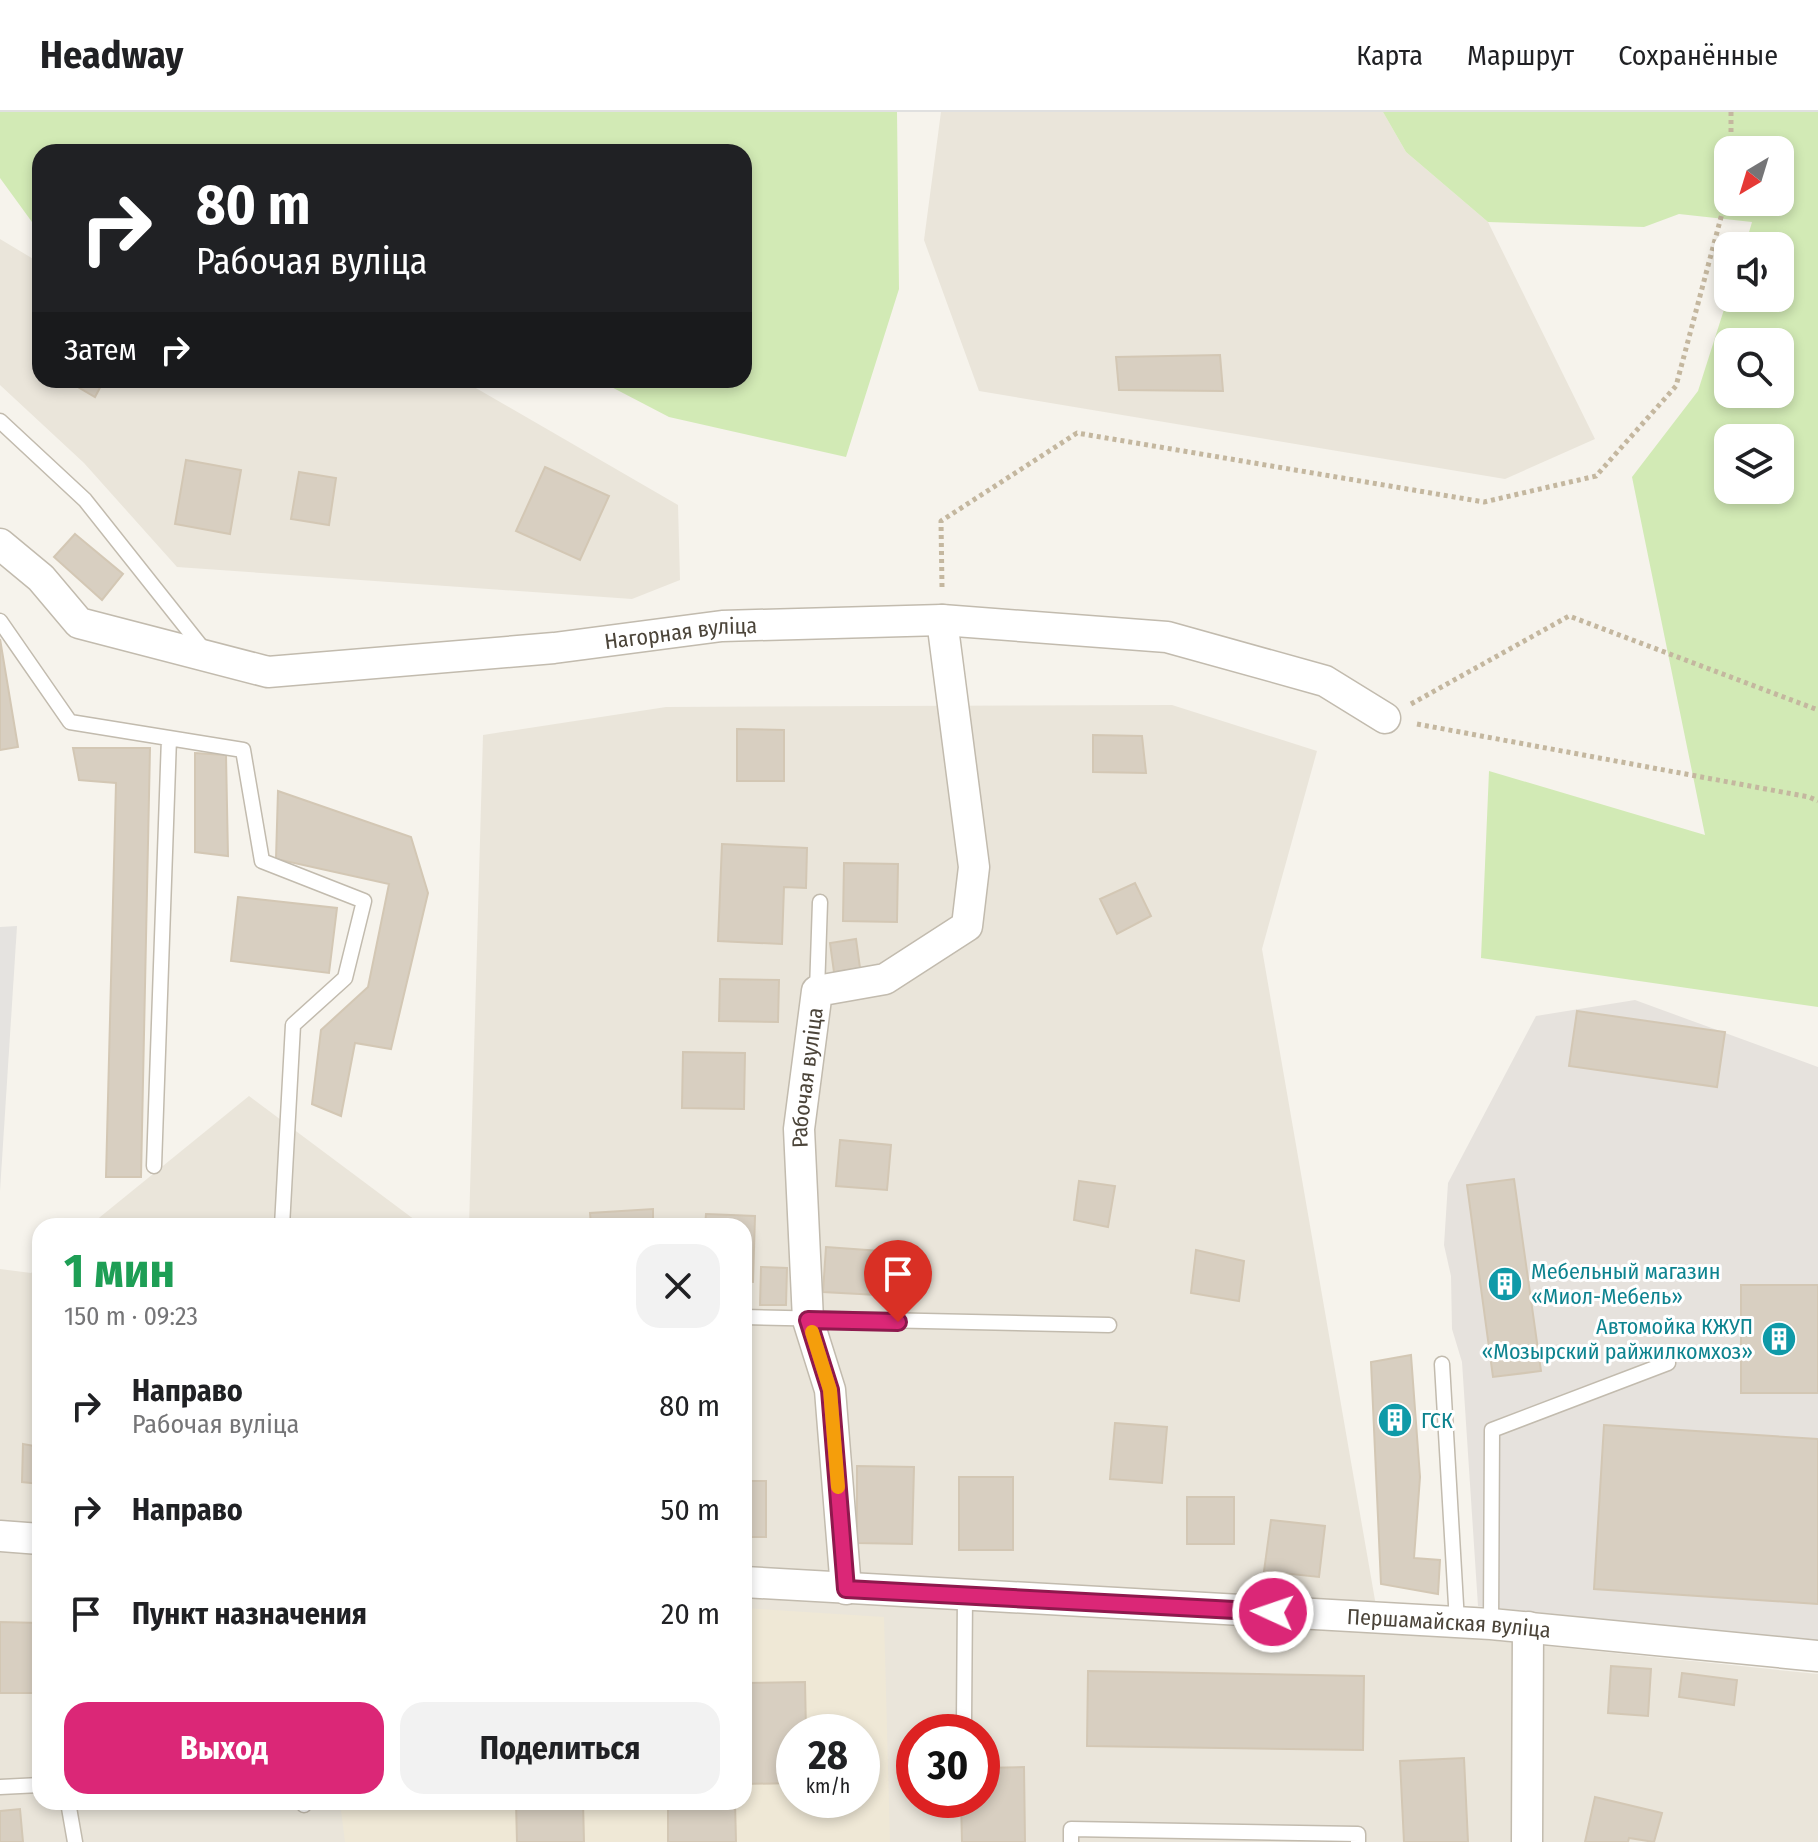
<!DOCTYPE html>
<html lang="ru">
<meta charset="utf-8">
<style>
:root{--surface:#fff;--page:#f2f2f2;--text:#202124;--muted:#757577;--line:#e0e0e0;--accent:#db2777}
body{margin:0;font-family:"Fira Sans Condensed",sans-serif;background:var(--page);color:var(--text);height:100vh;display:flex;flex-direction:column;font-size:30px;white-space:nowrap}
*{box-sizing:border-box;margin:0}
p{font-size:26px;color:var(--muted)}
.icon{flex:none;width:44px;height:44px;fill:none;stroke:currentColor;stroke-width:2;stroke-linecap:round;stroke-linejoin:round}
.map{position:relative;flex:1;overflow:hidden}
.drawer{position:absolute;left:32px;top:1106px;width:720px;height:592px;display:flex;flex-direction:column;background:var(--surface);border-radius:24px;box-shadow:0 4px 12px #0003}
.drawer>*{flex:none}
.guide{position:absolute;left:32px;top:32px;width:720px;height:244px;border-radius:24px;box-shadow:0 4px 12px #0003;background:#202124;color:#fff;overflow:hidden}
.needle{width:52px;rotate:218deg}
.controls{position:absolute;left:1714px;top:24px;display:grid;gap:16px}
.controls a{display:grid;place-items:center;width:80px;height:80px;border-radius:16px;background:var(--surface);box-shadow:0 4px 12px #0003;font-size:40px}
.speed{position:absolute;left:776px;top:1602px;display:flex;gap:16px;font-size:40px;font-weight:700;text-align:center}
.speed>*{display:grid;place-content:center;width:104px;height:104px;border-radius:50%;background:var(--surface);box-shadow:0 4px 12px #0003;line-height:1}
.speed small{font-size:20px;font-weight:400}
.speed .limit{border:12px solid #d22;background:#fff;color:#111}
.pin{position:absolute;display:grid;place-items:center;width:68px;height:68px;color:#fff;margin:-82px -34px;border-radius:50% 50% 50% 0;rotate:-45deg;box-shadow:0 0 8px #0007}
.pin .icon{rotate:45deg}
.me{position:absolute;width:88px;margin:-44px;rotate:273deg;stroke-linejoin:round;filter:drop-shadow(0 0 6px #0008)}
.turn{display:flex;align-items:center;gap:28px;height:168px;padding:0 32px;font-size:36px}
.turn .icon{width:104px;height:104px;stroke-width:2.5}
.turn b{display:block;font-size:56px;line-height:68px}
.then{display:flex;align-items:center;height:76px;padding:0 32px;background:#0003;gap:16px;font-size:30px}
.round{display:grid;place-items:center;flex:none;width:84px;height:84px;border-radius:24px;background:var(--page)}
.summary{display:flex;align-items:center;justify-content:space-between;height:136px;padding:0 32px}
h1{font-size:48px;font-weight:700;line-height:60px;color:#1e9e55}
.cta{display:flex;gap:16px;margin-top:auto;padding:16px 32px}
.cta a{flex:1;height:92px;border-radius:24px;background:var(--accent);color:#fff;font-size:32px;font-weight:700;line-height:92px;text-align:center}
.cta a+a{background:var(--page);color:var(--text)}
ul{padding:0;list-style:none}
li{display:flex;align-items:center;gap:24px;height:104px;padding:0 32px}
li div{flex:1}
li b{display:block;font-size:30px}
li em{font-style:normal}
header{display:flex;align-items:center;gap:48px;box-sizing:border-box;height:112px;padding:0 40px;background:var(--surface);border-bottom:2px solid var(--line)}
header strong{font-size:38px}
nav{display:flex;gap:44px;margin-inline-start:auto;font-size:28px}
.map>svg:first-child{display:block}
.residential{fill:#eae5da;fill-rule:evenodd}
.industrial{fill:#e6e2dd}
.education{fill:#efe8d6;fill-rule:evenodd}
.green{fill:#d2eab5;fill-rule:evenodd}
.parking{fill:#e5e3e0}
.building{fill:#d8cfc1;stroke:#d3c7b4;stroke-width:2}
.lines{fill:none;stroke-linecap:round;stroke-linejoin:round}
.service-casing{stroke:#c2bbae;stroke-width:17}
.minor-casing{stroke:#c2bbae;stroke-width:33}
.path{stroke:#c4b79f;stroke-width:5;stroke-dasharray:4 4;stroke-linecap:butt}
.service{stroke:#fff;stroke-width:14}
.minor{stroke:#fff;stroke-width:30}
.route-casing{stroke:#8e194d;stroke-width:20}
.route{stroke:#db2777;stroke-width:14}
.slow{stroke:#f59e0b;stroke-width:14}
.labels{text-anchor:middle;stroke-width:6;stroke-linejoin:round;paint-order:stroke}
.street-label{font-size:22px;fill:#4b4439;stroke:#fff}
.culture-label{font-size:22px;fill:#0d838f;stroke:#fff;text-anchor:start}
</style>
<header>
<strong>Headway</strong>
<nav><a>Карта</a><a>Маршрут</a><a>Сохранённые</a></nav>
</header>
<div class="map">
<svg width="1818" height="1730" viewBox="0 0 1818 1730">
<rect width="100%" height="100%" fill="#f6f3ec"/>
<!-- residential -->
<path class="residential" d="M 941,0 L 1383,0 L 1406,40 L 1488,110 L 1595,327 L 1505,367 L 979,279 L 924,128 Z
M 0,127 L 40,151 L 40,268 L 462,268 L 678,393 L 680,468 L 632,487 L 177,455 L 84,351 L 0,273 Z
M 1172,593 L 1317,639 L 1262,837 L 1380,1517 L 1818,1562 L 1818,1730 L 0,1730 L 0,1157 L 31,1161 L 40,1154 L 40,1690 L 744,1690 L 744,1114 L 469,1114 L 483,623 L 666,595 ZM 794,1620 L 862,1620 L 862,1688 L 794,1688 ZM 914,1620 L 982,1620 L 982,1688 L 914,1688 Z
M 249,984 L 423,1114 L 89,1114 Z"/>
<!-- industrial -->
<path class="industrial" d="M 1635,888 L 1818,955 L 1818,1531 L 1478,1494 L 1462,1250 L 1452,1217 L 1451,1164 L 1444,1133 L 1448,1071 L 1536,904 Z"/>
<!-- education -->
<path class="education" d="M 744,1496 L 884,1505 L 890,1730 L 345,1730 L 340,1690 L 744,1690 ZM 794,1620 L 862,1620 L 862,1688 L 794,1688 Z"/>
<!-- green -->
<path class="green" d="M 0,0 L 897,0 L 899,177 L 846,345 L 669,305 L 598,268 L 744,268 L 744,40 L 40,40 L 40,121 L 0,66 Z
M 1383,0 L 1818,0 L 1818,895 L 1481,846 L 1489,659 L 1705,723 L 1632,365 L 1698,279 L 1728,185 L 1780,186 L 1780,134 L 1745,134 L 1752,110 L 1679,102 L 1644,115 L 1488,110 L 1406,40 ZM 1728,38 L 1780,38 L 1780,90 L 1728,90 ZM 1728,230 L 1780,230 L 1780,282 L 1728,282 ZM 1728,326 L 1780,326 L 1780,378 L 1728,378 Z"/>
<!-- parking -->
<path class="parking" d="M 17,814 L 0,1079 L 0,815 Z"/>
<!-- building -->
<path class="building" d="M 1220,243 L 1223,279 L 1119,278 L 1116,245 Z
M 66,268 L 104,268 L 95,285 Z
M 186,348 L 241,358 L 230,422 L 175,412 Z
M 545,355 L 609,384 L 580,448 L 516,419 Z
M 299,360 L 336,366 L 329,413 L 291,407 Z
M 75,422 L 123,462 L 102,488 L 54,445 Z
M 0,527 L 18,635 L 0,638 Z
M 737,617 L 784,618 L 784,669 L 737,669 Z
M 1093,623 L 1142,624 L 1146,661 L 1093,660 Z
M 73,636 L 150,636 L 141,1065 L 106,1065 L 116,671 L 79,668 Z
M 195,641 L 226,643 L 228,744 L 195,740 Z
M 278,679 L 411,725 L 428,781 L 391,937 L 355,931 L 341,1004 L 312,992 L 321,918 L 368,875 L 389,772 L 276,747 Z
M 722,732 L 807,736 L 806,776 L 784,775 L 782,832 L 718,829 Z
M 844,751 L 898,752 L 897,810 L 843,809 Z
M 1135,771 L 1151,804 L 1117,822 L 1100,787 Z
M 238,785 L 337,796 L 329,861 L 231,849 Z
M 856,827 L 860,856 L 834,860 L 830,831 Z
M 720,867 L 779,868 L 778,910 L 719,909 Z
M 1577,899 L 1725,920 L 1717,975 L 1569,954 Z
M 683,940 L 745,941 L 744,997 L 682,996 Z
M 840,1028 L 891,1033 L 887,1078 L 836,1074 Z
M 1514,1067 L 1541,1259 L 1493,1265 L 1467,1073 Z
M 1079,1069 L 1115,1074 L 1108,1115 L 1074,1108 Z
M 653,1097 L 653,1114 L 591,1114 L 590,1101 Z
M 706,1102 L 755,1104 L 753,1170 L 744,1169 L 744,1114 L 705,1114 Z
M 826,1135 L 880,1139 L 877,1183 L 823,1180 Z
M 1196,1138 L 1244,1149 L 1239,1189 L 1191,1181 Z
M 761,1155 L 787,1156 L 786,1193 L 760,1193 Z
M 1741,1173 L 1818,1173 L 1818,1281 L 1741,1281 Z
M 1411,1243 L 1420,1365 L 1414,1446 L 1440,1448 L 1438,1482 L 1381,1472 L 1371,1250 Z
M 1115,1311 L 1167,1315 L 1162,1371 L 1110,1367 Z
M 1604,1313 L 1818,1327 L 1818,1492 L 1594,1477 Z
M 23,1332 L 40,1335 L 40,1372 L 22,1370 Z
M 857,1354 L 914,1355 L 912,1432 L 857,1431 Z
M 959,1365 L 1013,1365 L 1013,1438 L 959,1438 Z
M 744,1369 L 766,1369 L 766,1425 L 744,1425 Z
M 1187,1385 L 1234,1385 L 1234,1432 L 1187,1432 Z
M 1271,1408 L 1325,1414 L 1319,1465 L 1264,1459 Z
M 0,1510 L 40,1511 L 40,1581 L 0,1581 Z
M 1611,1554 L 1651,1557 L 1648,1604 L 1608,1601 Z
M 1088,1559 L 1364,1564 L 1363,1638 L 1087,1634 Z
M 1682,1561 L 1737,1568 L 1734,1593 L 1679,1585 Z
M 805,1570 L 806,1620 L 794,1620 L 794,1671 L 744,1672 L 744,1571 Z
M 1464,1646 L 1468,1730 L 1404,1730 L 1400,1649 Z
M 1024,1655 L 1025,1730 L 962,1730 L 961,1688 L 982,1688 L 982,1656 Z
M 1595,1685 L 1662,1701 L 1654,1730 L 1629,1726 L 1628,1730 L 1585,1730 Z
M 516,1690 L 583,1690 L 584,1730 L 517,1730 Z
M 668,1690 L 735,1690 L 736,1730 L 668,1730 Z
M 20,1697 L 23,1730 L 0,1730 L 0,1699 Z"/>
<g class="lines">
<!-- service casing -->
<g class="service-casing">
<path id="service" d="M 0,309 L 85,388 L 204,538
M 0,509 L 70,610 L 243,638 L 262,749 L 364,789 L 345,866 L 293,913 L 282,1114
M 817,879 L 820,790
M 154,1054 L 169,626
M 744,1205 L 1109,1213
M 1442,1252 L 1457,1510
M 1491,1512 L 1492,1318 L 1668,1251
M 964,1609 L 965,1483
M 0,1675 L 40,1673
M 68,1690 L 75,1730
M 304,1690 L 304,1693
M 1071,1730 L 1071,1717 L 1358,1722 L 1358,1730"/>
</g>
<!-- minor casing -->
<g class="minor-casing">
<g id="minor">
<path id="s1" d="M 0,432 L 41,466 L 79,511 L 268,560 L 554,536 L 722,514 L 942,508 L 1167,525 L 1325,569 L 1385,606"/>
<path d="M 0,1424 L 40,1427"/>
<path id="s2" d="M 744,1470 L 1491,1512 L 1818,1544"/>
<path id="s3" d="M 846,1477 L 830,1278 L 808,1208 L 799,1017 L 817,879 L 885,867 L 967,814 L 974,755 L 942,508"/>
<path d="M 1527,1730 L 1528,1515"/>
</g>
</g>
<!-- path -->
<path class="path" d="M 1731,0 L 1731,38
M 942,475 L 941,409 L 1077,321 L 1484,390 L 1596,364 L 1676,274 L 1728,79
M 1411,592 L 1569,504 L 1818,598
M 1417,612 L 1809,685 L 1818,689"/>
<!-- service -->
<use href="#service" class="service"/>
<!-- minor -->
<use href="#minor" class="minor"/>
</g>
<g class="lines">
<!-- route casing -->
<g class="route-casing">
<path id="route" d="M 898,1210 L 808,1208 L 830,1278 L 846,1477 L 1273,1500"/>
</g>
<!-- route -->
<use href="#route" class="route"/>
<!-- slow -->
<path class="slow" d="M 812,1220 L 830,1278 L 838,1375"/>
</g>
<!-- icons -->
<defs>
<g id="building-disc" transform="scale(1.8)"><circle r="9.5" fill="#0f9aa8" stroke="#fff"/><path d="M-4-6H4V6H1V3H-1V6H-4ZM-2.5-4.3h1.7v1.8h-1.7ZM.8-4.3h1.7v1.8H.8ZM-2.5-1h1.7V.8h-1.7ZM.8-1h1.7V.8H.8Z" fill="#fff"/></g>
</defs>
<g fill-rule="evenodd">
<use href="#building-disc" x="1505" y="1172"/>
<use href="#building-disc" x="1779" y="1227"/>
<use href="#building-disc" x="1395" y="1308"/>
</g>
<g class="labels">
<!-- street labels -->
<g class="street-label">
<text dy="8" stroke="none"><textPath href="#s1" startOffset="722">Нагорная вуліца</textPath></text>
<text dy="8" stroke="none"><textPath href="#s3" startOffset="516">Рабочая вуліца</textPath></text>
<text dy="8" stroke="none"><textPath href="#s2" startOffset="706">Першамайская вуліца</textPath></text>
</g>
<!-- culture labels -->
<g class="culture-label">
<text x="1531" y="1167">Мебельный магазин<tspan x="1531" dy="25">«Миол-Мебель»</tspan></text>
<text x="1753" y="1222" text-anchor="end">Автомойка КЖУП<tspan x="1753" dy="25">«Мозырский райжилкомхоз»</tspan></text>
<text x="1421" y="1316">ГСК</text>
</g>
</g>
</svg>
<div class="controls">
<a><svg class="needle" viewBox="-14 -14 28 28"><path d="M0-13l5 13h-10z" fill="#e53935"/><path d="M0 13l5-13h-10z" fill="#757577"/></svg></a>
<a><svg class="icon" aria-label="sound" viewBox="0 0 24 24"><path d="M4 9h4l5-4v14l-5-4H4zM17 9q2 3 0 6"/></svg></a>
<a><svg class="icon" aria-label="search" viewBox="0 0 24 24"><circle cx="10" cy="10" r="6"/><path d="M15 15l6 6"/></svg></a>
<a><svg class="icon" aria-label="layers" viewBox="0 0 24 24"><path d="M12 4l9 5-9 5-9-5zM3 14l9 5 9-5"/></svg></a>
</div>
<div class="speed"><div>28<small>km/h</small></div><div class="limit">30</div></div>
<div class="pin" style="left:898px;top:1210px;background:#d93025"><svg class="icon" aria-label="arrive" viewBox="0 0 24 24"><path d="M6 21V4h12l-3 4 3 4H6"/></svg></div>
<svg class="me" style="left:1273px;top:1500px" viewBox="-20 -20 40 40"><circle r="17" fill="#db2777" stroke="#fff" stroke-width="3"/><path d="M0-11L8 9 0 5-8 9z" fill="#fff"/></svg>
<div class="guide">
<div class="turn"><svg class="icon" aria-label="right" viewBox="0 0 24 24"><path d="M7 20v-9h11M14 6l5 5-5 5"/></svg><div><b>80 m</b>Рабочая вуліца</div></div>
<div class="then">Затем<svg class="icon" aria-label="right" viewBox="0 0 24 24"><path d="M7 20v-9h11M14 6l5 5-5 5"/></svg></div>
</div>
<section class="drawer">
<div class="summary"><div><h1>1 мин</h1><p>150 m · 09:23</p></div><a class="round"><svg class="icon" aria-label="close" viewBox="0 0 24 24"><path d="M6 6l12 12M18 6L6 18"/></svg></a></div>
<ul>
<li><svg class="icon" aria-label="right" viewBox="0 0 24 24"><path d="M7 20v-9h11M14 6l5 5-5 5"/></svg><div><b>Направо</b><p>Рабочая вуліца</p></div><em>80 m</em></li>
<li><svg class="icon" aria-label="right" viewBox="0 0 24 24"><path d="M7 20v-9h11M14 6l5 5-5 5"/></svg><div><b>Направо</b></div><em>50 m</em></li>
<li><svg class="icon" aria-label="arrive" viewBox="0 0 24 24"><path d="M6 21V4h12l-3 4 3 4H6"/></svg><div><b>Пункт назначения</b></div><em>20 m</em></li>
</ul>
<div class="cta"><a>Выход</a><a>Поделиться</a></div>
</section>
</div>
